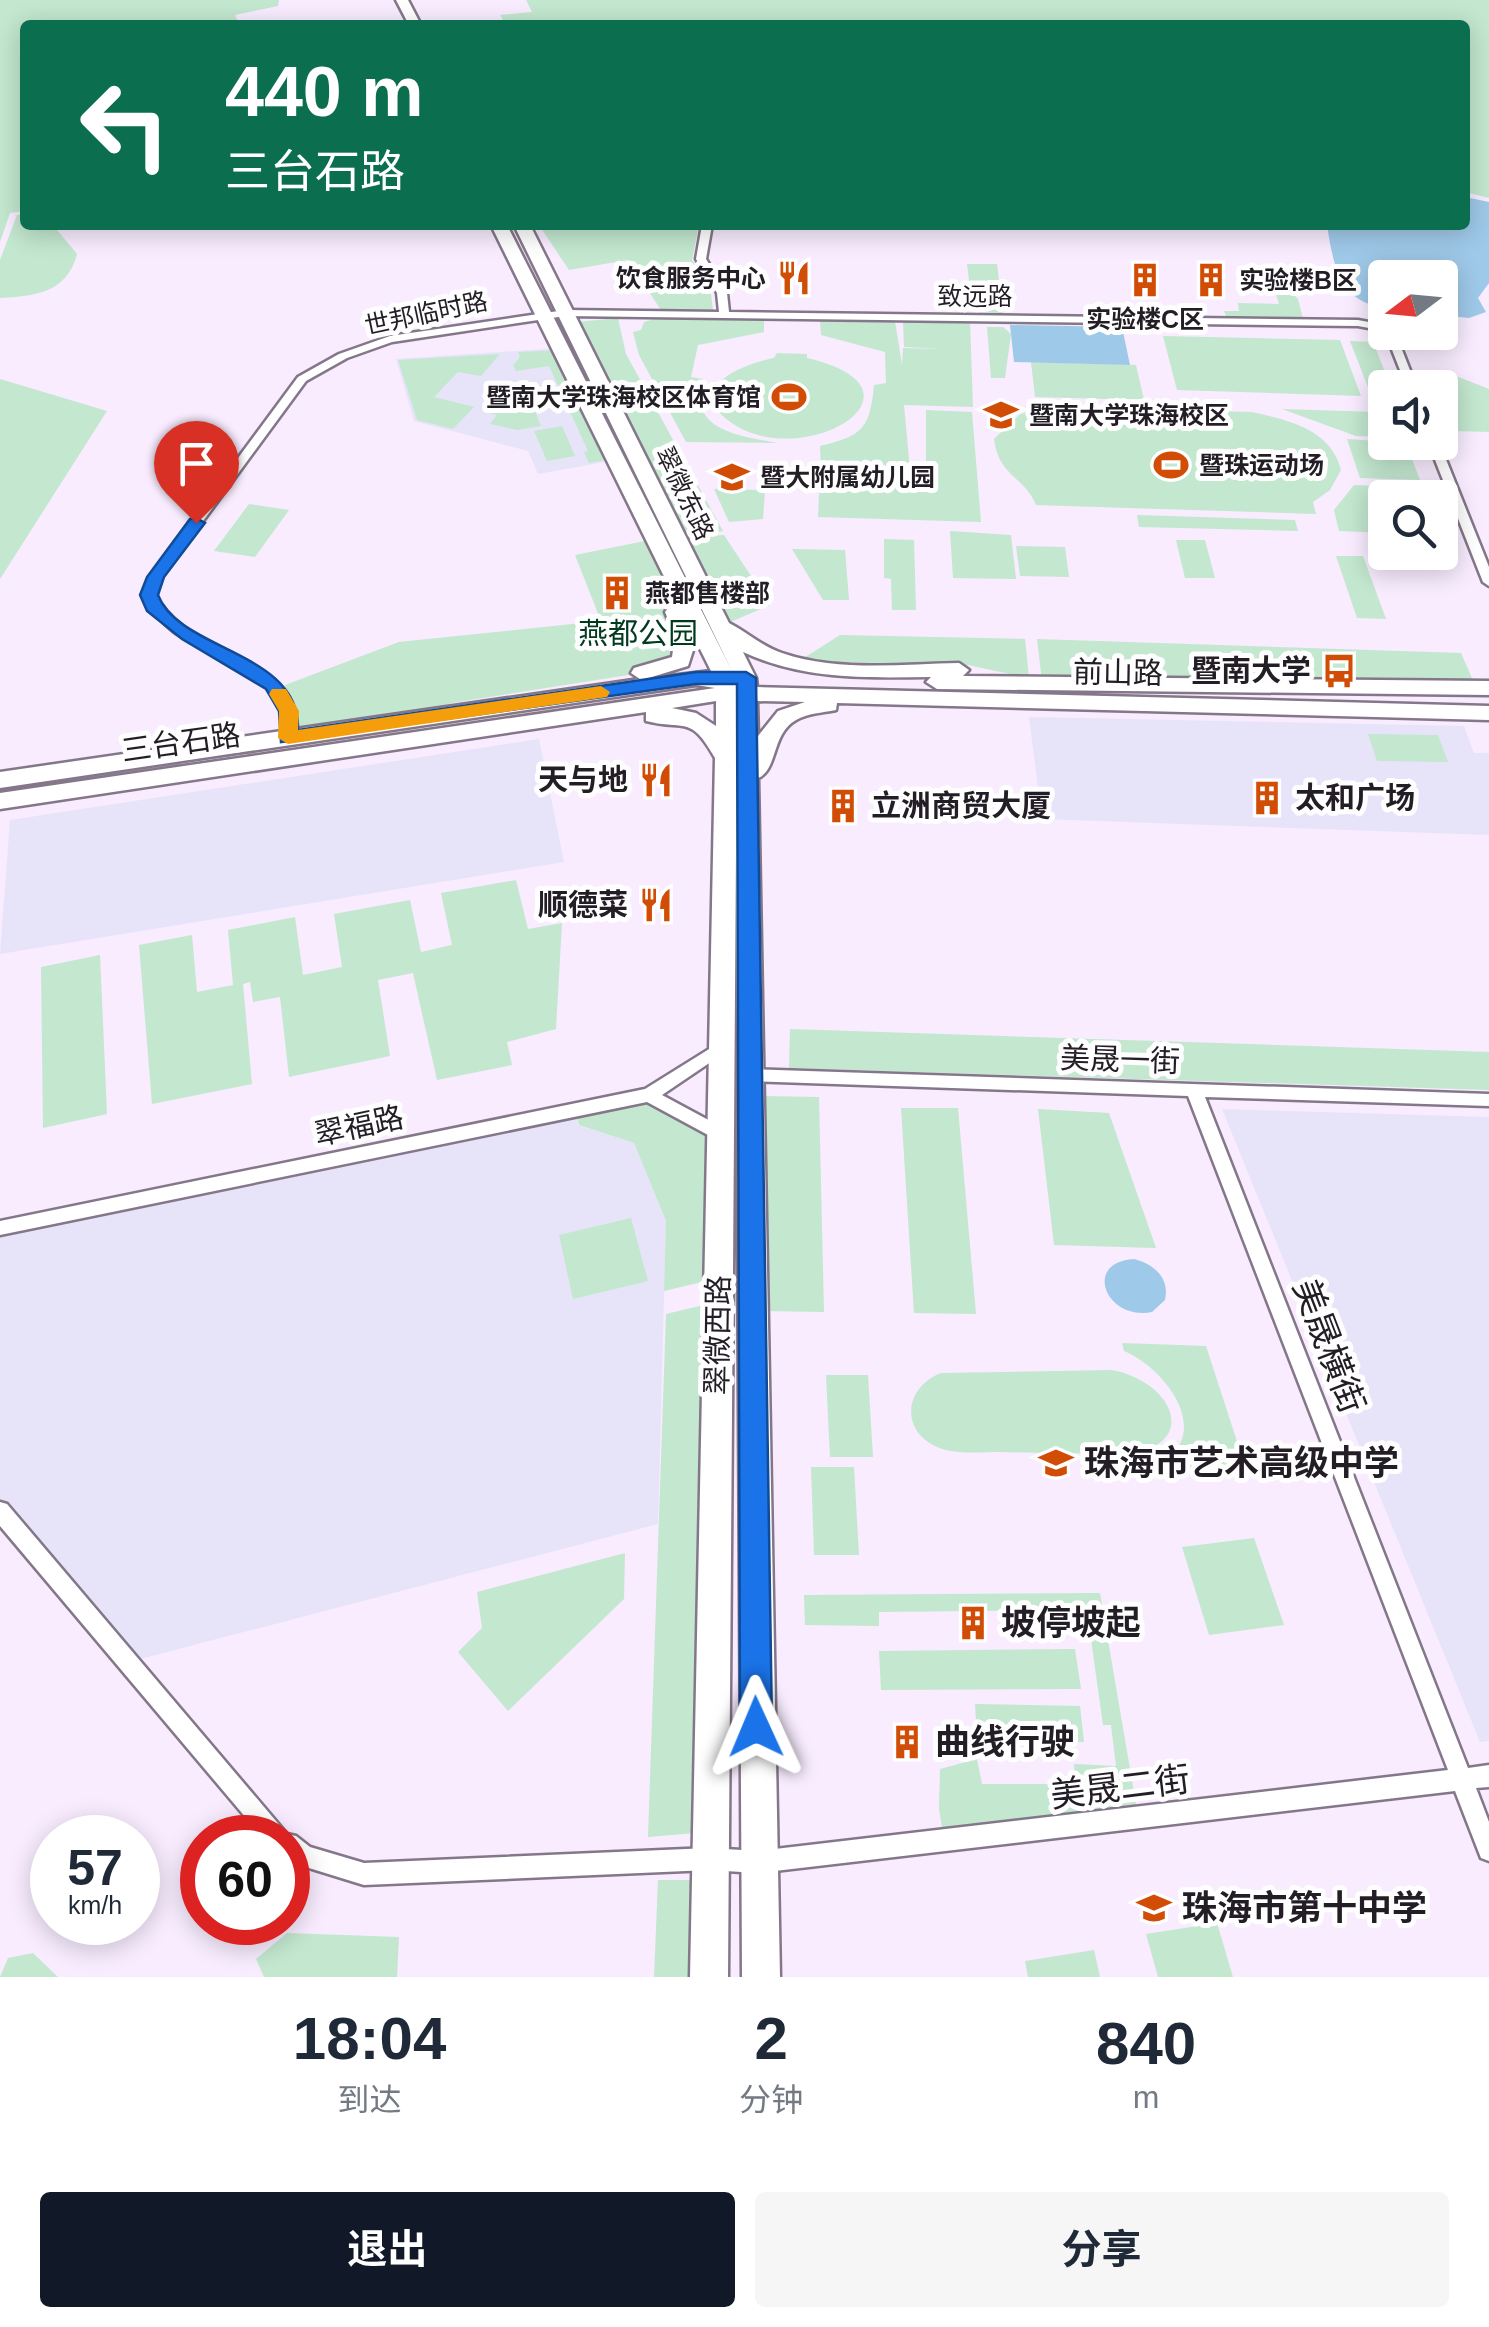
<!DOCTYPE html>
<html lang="zh">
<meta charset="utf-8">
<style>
:root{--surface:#fff;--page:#f6f6f7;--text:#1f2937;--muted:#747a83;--accent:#111827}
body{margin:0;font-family:Arial,"Noto Sans SC",sans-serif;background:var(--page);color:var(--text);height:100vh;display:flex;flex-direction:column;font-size:38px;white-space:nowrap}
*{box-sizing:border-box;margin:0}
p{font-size:32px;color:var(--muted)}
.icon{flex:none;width:55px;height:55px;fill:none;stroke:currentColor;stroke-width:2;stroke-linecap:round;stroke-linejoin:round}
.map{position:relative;height:1977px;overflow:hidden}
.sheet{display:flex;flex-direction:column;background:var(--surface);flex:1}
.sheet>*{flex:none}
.hud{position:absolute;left:20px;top:20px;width:1450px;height:210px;border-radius:10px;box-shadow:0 5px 25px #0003;background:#0b6e4f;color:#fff;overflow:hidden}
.needle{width:65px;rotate:254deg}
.buttons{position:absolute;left:1368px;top:260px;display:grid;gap:20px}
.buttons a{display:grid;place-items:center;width:90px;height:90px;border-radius:10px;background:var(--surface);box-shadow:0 5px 25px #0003;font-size:50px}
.speed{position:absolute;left:30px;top:1815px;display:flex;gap:20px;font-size:50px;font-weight:700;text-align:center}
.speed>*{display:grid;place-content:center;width:130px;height:130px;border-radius:50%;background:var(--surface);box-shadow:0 5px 25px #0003;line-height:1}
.speed small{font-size:25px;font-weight:400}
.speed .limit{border:15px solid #d22;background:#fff;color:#111}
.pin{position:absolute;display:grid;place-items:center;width:85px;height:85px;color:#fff;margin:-102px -42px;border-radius:50% 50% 50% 0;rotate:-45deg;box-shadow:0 0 10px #0007}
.pin .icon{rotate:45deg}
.me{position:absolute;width:110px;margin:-55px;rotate:359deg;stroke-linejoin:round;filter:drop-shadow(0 0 8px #0008)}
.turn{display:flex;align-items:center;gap:35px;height:210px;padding:0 40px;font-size:45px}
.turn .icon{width:130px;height:130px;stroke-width:2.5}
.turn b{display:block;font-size:70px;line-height:85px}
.eta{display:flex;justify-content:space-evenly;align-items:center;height:170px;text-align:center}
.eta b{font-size:60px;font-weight:700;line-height:70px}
.action{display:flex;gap:20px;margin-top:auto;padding:20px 40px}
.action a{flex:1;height:115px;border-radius:10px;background:var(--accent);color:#fff;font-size:40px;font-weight:700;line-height:115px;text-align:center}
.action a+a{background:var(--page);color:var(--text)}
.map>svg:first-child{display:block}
.commercial{fill:#e7e4fa}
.green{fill:#c3e7cf}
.water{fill:#9fc9e9}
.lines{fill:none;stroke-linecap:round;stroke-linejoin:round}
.minor-casing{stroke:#84778a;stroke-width:5}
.primary-casing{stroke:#84778a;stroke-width:5}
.minor{fill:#fff;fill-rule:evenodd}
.primary{fill:#fff;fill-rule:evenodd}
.route{fill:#1a73e8;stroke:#114b97;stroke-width:2.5}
.slow{fill:#f59e0b}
.labels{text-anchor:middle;stroke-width:10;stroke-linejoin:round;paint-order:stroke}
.far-poi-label{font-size:25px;font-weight:bold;fill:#231d25;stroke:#fefefe;text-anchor:start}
.far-street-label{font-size:25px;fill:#231d25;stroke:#fefefe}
.park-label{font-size:30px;fill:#003b1f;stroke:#fefefe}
.poi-label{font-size:30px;font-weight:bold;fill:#231d25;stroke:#fefefe;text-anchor:end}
.street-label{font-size:30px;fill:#231d25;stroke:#fefefe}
.near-street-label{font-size:35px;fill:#231d25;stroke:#fefefe}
.near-poi-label{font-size:35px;font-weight:bold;fill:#231d25;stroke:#fefefe;text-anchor:start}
</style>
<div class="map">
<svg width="1489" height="1977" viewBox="0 0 1489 1977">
<rect width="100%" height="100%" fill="#f8ecfe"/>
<!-- commercial -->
<path class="commercial" d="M 560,348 L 616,460 L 538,474 L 528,451 L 414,421 L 396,359 Z
M 1029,717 L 1464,726 L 1474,753 L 1489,753 L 1489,835 L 1042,819 Z
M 539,739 L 564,862 L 0,954 L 10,820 Z
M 1222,1109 L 1489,1117 L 1489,1741 L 1480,1742 Z
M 576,1110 L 578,1125 L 634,1143 L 666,1221 L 658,1524 L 129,1662 L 0,1510 L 0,1228 Z"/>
<!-- green -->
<path class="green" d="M 0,0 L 279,0 L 278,6 L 235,15 L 240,25 L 25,25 L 25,211 L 10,213 L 0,242 Z
M 526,0 L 1489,0 L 1489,198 L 1465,192 L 1465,25 L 506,25 L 500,15 L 532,12 Z
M 25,214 L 25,225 L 53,225 L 77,254 C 67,293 35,296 0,298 L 0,260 L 17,215 Z
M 539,225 L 699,225 L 692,260 L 710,286 L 713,310 L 661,310 L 628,260 L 569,270 Z
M 967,264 L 997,264 L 1003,313 L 973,312 Z
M 1276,294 L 1293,294 L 1298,299 L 1303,319 L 1227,318 L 1224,311 L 1239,311 L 1238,303 L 1279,304 Z
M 662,317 L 764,318 L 764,332 L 698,345 L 691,377 L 703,379 C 703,389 699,402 703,411 C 714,435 755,438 777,443 L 686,442 L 639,355 L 633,332 L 641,330 L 644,322 Z
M 618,318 L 626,354 L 723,531 L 695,537 L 724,535 L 770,605 L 726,624 L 577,322 Z
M 820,321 L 895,321 L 902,365 L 903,348 L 944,349 L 904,347 L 903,321 L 970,321 L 973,407 L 904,405 L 910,470 L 821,469 L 820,446 C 863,436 870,428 874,385 L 886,383 L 885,352 L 821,335 Z
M 987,327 L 1003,327 L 1011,334 L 1005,378 L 991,378 Z
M 1163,336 L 1340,340 L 1361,396 L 1177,390 Z
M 1350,341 L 1373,342 L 1391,387 L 1385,388 L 1385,396 L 1371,395 Z
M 559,350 L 612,459 L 589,463 L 584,452 L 588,451 L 549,366 L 516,371 L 513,365 L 520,357 L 518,352 Z
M 777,353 L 807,354 L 807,358 C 943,390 801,475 729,421 C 683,387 746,363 774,358 Z
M 500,354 L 481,376 L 458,372 L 434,397 L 474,407 L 453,429 L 417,420 L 398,360 Z
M 1031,362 L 1136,365 L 1144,400 L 1035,397 Z
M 1429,375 L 1456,376 L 1489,389 L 1489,432 L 1452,431 L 1440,402 L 1440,388 L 1434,387 Z
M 0,379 L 107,411 L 0,579 Z
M 522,379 L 541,426 L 517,430 L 490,424 L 497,415 L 486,412 Z
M 1373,401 L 1385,401 L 1385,437 L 1356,436 L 1282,409 L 1376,412 Z
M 1039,407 L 1252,412 C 1288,420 1331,429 1341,470 L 1330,490 L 1313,502 L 1316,514 L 1036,505 C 1024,476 999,477 994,439 L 1019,415 Z
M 926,410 L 972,412 L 981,522 L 818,517 L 820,472 L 926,475 Z
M 562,426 L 575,456 L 547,461 L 534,431 Z
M 1347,439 L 1406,443 L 1420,480 L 1360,478 Z
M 1354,485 L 1426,488 L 1430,497 L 1385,498 L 1385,533 L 1339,531 L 1334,510 Z
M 714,489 L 765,490 L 763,519 L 729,522 Z
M 249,504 L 289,510 L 255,557 L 214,551 Z
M 1137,515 L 1295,520 L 1298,531 L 1139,527 Z
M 950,531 L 1011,535 L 1016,579 L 953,578 Z
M 655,539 C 665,558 660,576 666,595 C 672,614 685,628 687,648 L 660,670 L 452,703 L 379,725 L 288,738 L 285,685 L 399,642 L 601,621 L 575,555 Z
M 884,539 L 914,540 L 916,610 L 892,610 L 891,579 L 884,578 Z
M 1176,540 L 1205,540 L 1215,578 L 1185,578 Z
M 1016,546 L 1065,547 L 1069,577 L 1020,576 Z
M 792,549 L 845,550 L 849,600 L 823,600 Z
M 1336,556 L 1363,556 L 1386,619 L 1357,618 Z
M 840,635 L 1025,639 L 1029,678 L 968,665 L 799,661 Z
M 1037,639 L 1461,653 L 1475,685 L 1042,681 Z
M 1368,734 L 1438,735 L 1448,762 L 1377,761 Z
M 516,880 L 528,929 L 562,923 L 556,1029 L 507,1042 L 512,1065 L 437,1080 L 413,973 L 378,980 L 390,1056 L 289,1077 L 280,997 L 253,1002 L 250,982 L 243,984 L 252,1084 L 152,1104 L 139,945 L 192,935 L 197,992 L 233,985 L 228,930 L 295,917 L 303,975 L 342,967 L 334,914 L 410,900 L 421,952 L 452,945 L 441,893 Z
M 100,955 L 107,1114 L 43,1128 L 41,967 Z
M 790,1029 L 1489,1052 L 1489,1090 L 789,1068 Z
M 761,1096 L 819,1097 L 824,1312 L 760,1311 Z
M 649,1104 L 710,1138 L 710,1280 L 664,1291 L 666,1221 L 634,1143 L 579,1125 L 577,1117 Z
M 901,1108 L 958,1108 L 976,1314 L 914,1313 Z
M 1038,1109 L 1109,1113 L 1156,1248 L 1054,1245 Z
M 631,1218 L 648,1281 L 573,1299 L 559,1235 Z
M 708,1304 L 695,1833 L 648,1837 L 666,1314 Z
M 1122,1343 L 1206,1346 L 1244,1463 L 1176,1473 L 1132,1474 C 1141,1471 1155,1469 1163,1463 C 1213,1429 1163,1367 1124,1351 Z
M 1111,1370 C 1176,1381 1203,1451 1118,1454 C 1079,1453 1040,1453 1001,1452 C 984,1452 963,1454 946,1450 C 902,1439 899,1390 941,1373 Z
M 826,1375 L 868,1375 L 873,1457 L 830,1457 Z
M 811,1467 L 854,1467 L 859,1555 L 814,1555 Z
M 1254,1538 L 1284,1625 L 1209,1635 L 1182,1547 Z
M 625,1553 L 624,1599 L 508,1711 L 458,1652 L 482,1628 L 477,1592 Z
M 1100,1593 L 1137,1810 L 943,1834 L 939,1809 L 940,1769 L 977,1759 L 982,1784 L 1075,1784 L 1074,1764 L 1116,1766 L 1111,1725 L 1103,1725 L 1090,1632 L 1064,1632 L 1060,1610 L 879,1612 L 879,1626 L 805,1625 L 804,1595 Z
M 1075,1649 L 1081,1689 L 881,1690 L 879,1651 Z
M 975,1704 L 1080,1706 L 1084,1742 L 977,1740 Z
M 658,1880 L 692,1880 L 691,1977 L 654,1977 Z
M 1217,1923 L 1233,1977 L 1158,1977 L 1146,1934 Z
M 287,1933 L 399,1937 L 397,1977 L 264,1977 L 256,1959 Z
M 1094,1950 L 1100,1977 L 1028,1977 L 1025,1961 Z
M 33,1953 L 58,1977 L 0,1977 L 8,1958 Z"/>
<!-- water -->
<path class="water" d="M 1465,197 L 1489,202 L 1489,283 L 1478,298 L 1486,312 L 1469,318 L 1440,315 L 1440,278 L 1385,278 L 1385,307 C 1340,304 1333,264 1327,225 L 1465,225 Z
M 1010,325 L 1122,327 L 1130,365 L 1014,362 Z
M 1134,1259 C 1154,1264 1170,1278 1165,1300 L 1152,1312 C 1106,1321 1082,1262 1134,1259 Z"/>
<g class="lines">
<!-- minor casing -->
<g class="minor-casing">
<path id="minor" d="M 702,225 L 712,225 L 706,259 L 727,293 L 729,312 L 1358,320 L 1385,325 L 1385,331 L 1358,326 L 565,316 L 392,342 L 347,358 L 306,381 L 162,577 L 155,595 C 162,607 170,616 181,625 C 222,656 312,672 293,741 L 288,742 L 281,738 C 282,731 284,722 283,714 C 275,671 204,654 173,631 C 160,621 152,609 143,595 L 150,577 L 298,377 L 339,354 L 390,336 L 565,310 L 719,312 L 717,293 L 696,259 Z
M 1385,332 L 1395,332 L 1417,388 L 1407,388 Z
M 1428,442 L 1439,442 L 1489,567 L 1489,586 L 1483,582 Z
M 722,1041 L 727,1043 L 730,1047 L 727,1051 L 662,1095 L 727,1130 L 729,1135 L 727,1140 L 721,1142 L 647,1102 L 0,1235 L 0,1221 L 645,1089 Z
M 749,1069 L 1489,1094 L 1489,1106 L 1205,1097 L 1468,1768 L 1489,1765 L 1489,1787 L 1476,1788 L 1489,1822 L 1489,1861 L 1481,1858 L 1455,1791 L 758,1873 L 709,1870 L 364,1885 L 296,1864 L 288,1857 L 288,1838 L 263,1838 L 0,1526 L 0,1502 L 7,1504 L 287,1834 L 296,1836 L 310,1847 L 364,1863 L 709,1848 L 758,1851 L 1448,1770 L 1188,1096 L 749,1081 L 743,1079 L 741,1075 L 743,1071 Z"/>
</g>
<!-- primary casing -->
<g class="primary-casing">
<path id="primary" d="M 396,0 L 408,0 L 421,25 L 409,25 Z
M 491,225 L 507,225 L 732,671 L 514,225 L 530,225 L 729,623 C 747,632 761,646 782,653 C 837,672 902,664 959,663 L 969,670 L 963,676 L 1489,681 L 1489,695 L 937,689 L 926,682 L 931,677 C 866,678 803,680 743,652 L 756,678 L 757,687 L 1489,706 L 1489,720 L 837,703 L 836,710 C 822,713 808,713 796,720 C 771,734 778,770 758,778 L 780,1977 L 742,1977 L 736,851 L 728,1977 L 690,1977 L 715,758 C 690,714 686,731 646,721 L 646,712 L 0,809 L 0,793 L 715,688 L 696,685 L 0,788 L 0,772 L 640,679 L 631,673 L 634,668 L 672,657 L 675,636 L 665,612 L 668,608 L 679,607 ZM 696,641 L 711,671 L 645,679 L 688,666 ZM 716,701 L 716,726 L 696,713 L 672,708 ZM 757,701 L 805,702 L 778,711 L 758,736 Z"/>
</g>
<!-- minor -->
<use href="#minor" class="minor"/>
<!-- primary -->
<use href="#primary" class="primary"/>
</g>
<!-- route -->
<path class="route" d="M 196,518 L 205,523 L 164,577 L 158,595 C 180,652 301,651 298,730 L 696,672 L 746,672 L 756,678 L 772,1727 L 767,1738 L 756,1743 L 745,1738 L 740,1727 L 737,684 L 696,684 L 281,742 L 279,711 L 266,689 L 182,639 L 147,611 L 140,595 L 147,577 L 190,519 Z"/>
<!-- slow -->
<path class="slow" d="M 601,686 L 610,692 L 607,697 L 288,744 L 278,738 L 279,711 L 269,694 L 272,689 L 286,689 L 299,711 L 298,730 Z"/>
<!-- icons -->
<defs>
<g id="restaurant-bare" transform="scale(2.7)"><path d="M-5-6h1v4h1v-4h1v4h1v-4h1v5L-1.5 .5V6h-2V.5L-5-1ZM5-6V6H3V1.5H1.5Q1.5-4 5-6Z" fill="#d14d06" stroke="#fefefe" stroke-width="2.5" paint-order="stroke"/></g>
<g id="building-bare" transform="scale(2.7)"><path d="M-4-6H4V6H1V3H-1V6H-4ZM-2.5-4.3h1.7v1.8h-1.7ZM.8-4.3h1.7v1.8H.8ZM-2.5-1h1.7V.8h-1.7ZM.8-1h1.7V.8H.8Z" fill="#d14d06" stroke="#fefefe" stroke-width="2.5" paint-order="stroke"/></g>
<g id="stadium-bare" transform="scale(2.7)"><path d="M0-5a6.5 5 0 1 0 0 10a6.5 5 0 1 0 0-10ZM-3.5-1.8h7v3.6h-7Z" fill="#d14d06" stroke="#fefefe" stroke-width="2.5" paint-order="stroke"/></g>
<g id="university-bare" transform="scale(2.7)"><path d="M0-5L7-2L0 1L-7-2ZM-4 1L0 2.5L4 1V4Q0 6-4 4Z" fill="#d14d06" stroke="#fefefe" stroke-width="2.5" paint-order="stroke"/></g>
<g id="school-bare" transform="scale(2.7)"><path d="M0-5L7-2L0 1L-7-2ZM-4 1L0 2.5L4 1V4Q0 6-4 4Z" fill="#d14d06" stroke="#fefefe" stroke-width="2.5" paint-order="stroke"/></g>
<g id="bus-bare" transform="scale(2.7)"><path d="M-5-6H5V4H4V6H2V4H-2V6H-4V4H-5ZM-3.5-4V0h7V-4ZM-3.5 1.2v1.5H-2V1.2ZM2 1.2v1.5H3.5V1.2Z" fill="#d14d06" stroke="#fefefe" stroke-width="2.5" paint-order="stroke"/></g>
</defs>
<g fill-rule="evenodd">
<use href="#restaurant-bare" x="794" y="278"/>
<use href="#building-bare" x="1145" y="280"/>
<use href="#building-bare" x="1211" y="280"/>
<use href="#stadium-bare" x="789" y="397"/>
<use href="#university-bare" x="1001" y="415"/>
<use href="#stadium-bare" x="1171" y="465"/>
<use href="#school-bare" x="732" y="477"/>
<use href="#building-bare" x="617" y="593"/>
<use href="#bus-bare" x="1339" y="671"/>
<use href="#restaurant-bare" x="656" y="780"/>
<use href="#building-bare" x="1267" y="798"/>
<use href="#building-bare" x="843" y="806"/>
<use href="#restaurant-bare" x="656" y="905"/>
<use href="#school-bare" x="1056" y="1463"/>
<use href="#building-bare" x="973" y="1623"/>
<use href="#building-bare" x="907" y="1742"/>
<use href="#school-bare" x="1154" y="1908"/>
</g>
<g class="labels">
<!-- far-poi labels -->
<g class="far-poi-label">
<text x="766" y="287" text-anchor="end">饮食服务中心</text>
<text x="1239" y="289">实验楼B区</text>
<text x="1145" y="328" text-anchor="middle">实验楼C区</text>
<text x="761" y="406" text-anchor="end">暨南大学珠海校区体育馆</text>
<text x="1029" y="424">暨南大学珠海校区</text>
<text x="1199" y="474">暨珠运动场</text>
<text x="760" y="486">暨大附属幼儿园</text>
<text x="645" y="602">燕都售楼部</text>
</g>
<!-- far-street labels -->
<g class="far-street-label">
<text x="975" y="305">致远路</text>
<text transform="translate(426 313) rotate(-12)" y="9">世邦临时路</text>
<text transform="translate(685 493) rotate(64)" y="9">翠微东路</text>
</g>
<!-- park labels -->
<g class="park-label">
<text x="638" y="644">燕都公园</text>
</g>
<!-- poi labels -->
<g class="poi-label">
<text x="1311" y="681">暨南大学</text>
<text x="628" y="790">天与地</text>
<text x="1295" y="808" text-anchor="start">太和广场</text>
<text x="871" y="816" text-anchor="start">立洲商贸大厦</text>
<text x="628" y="915">顺德菜</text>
</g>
<!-- street labels -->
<g class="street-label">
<text transform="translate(1118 673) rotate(1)" y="10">前山路</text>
<text transform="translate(181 743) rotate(-8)" y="10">三台石路</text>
<text transform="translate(1120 1060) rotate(2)" y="10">美晟一街</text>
<text transform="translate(359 1126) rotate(-12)" y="10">翠福路</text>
<text transform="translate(718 1335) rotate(-89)" y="10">翠微西路</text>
</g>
<!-- near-street labels -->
<g class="near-street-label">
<text transform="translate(1329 1346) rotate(69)" y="12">美晟橫街</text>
<text transform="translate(1120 1787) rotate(-7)" y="12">美晟二街</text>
</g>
<!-- near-poi labels -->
<g class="near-poi-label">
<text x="1084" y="1475">珠海市艺术高级中学</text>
<text x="1001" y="1635">坡停坡起</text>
<text x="935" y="1754">曲线行驶</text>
<text x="1182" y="1920">珠海市第十中学</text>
</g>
</g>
</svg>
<div class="buttons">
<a><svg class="needle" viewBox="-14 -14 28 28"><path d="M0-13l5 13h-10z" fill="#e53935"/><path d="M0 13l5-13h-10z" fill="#747a83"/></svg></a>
<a><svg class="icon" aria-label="sound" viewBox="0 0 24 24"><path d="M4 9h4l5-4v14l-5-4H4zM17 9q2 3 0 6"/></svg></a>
<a><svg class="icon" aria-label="search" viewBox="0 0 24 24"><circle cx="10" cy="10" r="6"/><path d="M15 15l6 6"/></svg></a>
</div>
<div class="speed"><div>57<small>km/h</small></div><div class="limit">60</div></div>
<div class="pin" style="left:196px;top:523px;background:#d93025"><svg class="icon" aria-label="arrive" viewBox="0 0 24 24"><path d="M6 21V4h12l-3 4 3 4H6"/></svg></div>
<svg class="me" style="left:756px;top:1727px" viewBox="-20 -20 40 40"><path d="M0-17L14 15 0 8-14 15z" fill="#1a73e8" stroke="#fff" stroke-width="4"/></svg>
<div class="hud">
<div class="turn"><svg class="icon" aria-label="left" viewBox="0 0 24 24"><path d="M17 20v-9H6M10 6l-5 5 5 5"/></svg><div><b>440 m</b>三台石路</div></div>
</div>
</div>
<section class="sheet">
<div class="eta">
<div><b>18:04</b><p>到达</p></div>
<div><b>2</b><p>分钟</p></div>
<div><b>840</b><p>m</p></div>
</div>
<div class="action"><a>退出</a><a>分享</a></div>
</section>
